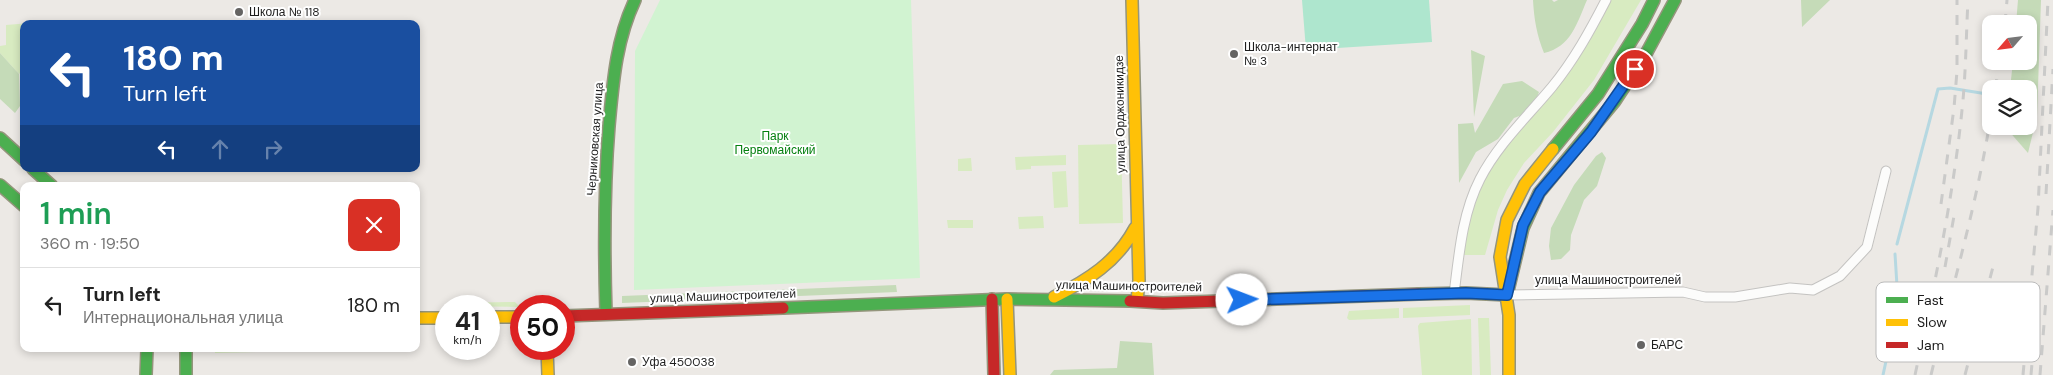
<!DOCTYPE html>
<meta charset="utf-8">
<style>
:root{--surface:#fff;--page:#f2f2f2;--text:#222;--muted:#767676;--line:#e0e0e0}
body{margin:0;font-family:"DM Sans",sans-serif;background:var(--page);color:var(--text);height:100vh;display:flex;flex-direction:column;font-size:19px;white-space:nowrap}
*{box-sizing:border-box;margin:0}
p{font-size:16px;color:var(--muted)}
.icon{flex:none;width:28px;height:28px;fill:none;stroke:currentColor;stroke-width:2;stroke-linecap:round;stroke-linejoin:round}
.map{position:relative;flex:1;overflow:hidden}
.side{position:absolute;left:20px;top:182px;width:400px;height:170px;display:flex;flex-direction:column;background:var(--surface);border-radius:10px;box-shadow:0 2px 8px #0003}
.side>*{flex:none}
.banner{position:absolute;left:20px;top:20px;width:400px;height:152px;border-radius:10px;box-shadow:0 2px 8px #0003;background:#1a4fa0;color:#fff;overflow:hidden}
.needle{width:32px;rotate:242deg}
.tools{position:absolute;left:1982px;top:15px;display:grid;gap:10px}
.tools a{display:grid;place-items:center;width:55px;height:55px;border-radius:10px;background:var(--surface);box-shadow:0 2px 8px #0003;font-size:25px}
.speed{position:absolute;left:435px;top:295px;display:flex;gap:10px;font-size:25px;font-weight:700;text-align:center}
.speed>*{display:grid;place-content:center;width:65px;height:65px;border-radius:50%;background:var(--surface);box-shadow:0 2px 8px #0003;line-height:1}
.speed small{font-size:12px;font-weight:400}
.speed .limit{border:8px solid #d22;background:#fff;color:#111}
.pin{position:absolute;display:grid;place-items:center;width:42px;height:42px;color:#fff;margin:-21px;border:2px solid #fff;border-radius:50%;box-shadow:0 1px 5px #0007}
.me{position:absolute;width:55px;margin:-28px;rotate:88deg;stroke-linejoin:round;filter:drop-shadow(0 0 4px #0008)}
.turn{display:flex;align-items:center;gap:18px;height:105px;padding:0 20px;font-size:22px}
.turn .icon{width:65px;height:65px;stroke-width:2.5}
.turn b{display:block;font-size:35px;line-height:42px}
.lanes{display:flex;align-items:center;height:48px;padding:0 20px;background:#0003;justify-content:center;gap:25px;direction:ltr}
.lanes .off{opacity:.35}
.round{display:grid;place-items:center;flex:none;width:52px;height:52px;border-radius:10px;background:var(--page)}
.headline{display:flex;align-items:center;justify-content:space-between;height:85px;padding:0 20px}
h1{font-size:30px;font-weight:600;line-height:38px;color:#1e9e55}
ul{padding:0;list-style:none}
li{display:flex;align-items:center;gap:15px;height:75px;padding:0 20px;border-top:1px solid var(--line)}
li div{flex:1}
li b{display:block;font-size:19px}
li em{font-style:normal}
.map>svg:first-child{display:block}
.grass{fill:#d8ebc1}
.forest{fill:#c5dbb8}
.park{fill:#d1f3d1}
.pitch{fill:#aee6ce}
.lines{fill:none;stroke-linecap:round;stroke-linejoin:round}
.stream{stroke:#b6d8e1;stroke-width:3}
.street-casing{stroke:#c4c3c1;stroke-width:11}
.fast-casing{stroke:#94957c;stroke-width:14}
.slow-casing{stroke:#94957c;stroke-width:14}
.jam-casing{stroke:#94957c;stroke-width:14}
.street{stroke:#fcfcfb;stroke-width:9}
.fast{stroke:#4caf50;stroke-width:11}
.slow{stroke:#ffc107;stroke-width:11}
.jam{stroke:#c62828;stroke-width:11}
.rail{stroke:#cacac9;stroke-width:3;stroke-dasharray:10 10;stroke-linecap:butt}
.route-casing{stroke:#114b97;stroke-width:12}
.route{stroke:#1a73e8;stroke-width:9}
.poi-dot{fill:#656463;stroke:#fff;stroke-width:2}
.labels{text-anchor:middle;stroke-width:4;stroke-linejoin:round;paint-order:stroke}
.poi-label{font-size:12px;fill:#1d1d1d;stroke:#fff;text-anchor:start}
.street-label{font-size:12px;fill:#1d1d1d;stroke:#fff}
.park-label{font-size:12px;fill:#058010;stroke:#fff}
.key{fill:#fff;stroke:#bbb;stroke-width:1}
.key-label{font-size:14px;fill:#1d1d1d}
</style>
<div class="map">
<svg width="2053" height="375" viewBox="0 0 2053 375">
<rect width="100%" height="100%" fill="#ece9e5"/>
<!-- grass -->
<path class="grass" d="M 1610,0 L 1641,0 L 1594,80 L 1553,132 L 1524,163 L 1507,190 L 1498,210 L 1485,255 L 1463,255 L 1465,234 L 1474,202 L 1487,174 L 1510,142 L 1577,59 Z
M 42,22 L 44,24 L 24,24 L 24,69 L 19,74 L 0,53 L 0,46 L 6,45 L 6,25 Z
M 1121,144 L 1123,223 L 1079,224 L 1078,145 Z
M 1066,155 L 1066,165 L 1031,166 L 1031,169 L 1016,170 L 1015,157 Z
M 971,158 L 972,171 L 958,171 L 958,159 Z
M 1066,171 L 1068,207 L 1054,208 L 1052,172 Z
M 1043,216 L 1044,228 L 1019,229 L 1018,217 Z
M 947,220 L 973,220 L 973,228 L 948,228 Z
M 515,302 L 520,307 L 451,306 L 451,303 Z
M 1470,305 L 1470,315 L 1403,318 L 1403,308 Z
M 1399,308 L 1399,318 L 1349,320 L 1347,318 L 1349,311 Z
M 1478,318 L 1489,318 L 1491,375 L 1480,375 Z
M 1471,319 L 1472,375 L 1422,375 L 1418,326 L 1420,323 Z
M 215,349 L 289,349 L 289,351 L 215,353 Z"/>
<!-- forest -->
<path class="forest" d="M 1533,0 L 1552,0 L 1554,2 L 1558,0 L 1587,0 C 1577,23 1571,47 1544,53 C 1537,36 1534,19 1533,0 Z
M 1801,0 L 1830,0 L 1802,27 Z
M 2018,0 L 2041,0 L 2037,116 L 2028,153 L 2007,129 L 2007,126 L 2029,126 L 2029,89 L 2010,89 L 2013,61 L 2029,61 L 2029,24 L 2016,24 Z
M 1471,50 L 1485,56 L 1474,117 Z
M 0,53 L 19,74 L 20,106 L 15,113 L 0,99 Z
M 1522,81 L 1539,92 L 1535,102 L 1522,115 L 1514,118 L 1498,139 L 1476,152 L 1459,183 L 1458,124 L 1473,123 L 1475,133 L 1503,84 Z
M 1602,152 L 1606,158 L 1597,186 L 1584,200 L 1571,235 L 1570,250 L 1561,259 L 1551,260 L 1549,246 L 1551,228 L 1574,185 L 1596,156 Z
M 896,285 L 897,292 L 622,303 L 622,296 Z
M 1120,341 L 1152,343 L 1154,375 L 1050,375 L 1054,370 L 1117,368 Z"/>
<!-- park -->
<path class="park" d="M 660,0 L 911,0 L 920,278 L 634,290 L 635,51 Z"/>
<!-- pitch -->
<path class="pitch" d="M 1302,0 L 1429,0 L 1432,42 L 1306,50 Z"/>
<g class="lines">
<!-- stream -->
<path class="stream" d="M 1897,244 L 1938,89 L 1950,88 L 1987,94
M 1883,375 L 1896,315 L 1897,286 L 1895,254"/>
<!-- street casing -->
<g class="street-casing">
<path id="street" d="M 1454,294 C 1459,255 1462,214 1480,179 C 1498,144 1527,117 1552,87 C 1574,60 1590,31 1606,0
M 1507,295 L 1683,292 L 1705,297 L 1735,297 L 1790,288 L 1813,290 L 1840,276 L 1867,247 L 1886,171"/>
</g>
<!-- fast casing -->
<g class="fast-casing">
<path id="fast" d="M 0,138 L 24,160
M 1553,149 L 1598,94 L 1642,24 L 1654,0
M 33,169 L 52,186
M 0,185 L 24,206
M 1508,291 L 1523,228 L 1539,193 L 1615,101 L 1647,52 L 1675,0
M 1419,294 L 1466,293 L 1507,295
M 783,308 L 1007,299 L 1130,301
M 606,313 C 604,251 604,188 609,126 C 613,82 616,40 635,0
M 186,349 L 186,375
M 146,375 L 147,349"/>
</g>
<!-- slow casing -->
<g class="slow-casing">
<path id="slow" d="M 1132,0 L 1139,280 L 1137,301
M 1054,297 C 1088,280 1117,262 1135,228
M 1007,299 L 1010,375
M 489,317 L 521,317
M 416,318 L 446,318
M 547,349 L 548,375
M 1509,375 L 1509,315 L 1500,257 L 1507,220 L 1525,184 L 1553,149"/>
</g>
<!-- jam casing -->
<g class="jam-casing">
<path id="jam" d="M 992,299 L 994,375
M 1130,301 L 1163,303 L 1419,294
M 564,316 L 783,308"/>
</g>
<!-- street -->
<use href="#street" class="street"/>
<!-- fast -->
<use href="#fast" class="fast"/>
<!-- slow -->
<use href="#slow" class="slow"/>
<!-- jam -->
<use href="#jam" class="jam"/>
<!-- rail -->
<path class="rail" d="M 2005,24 L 2007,0
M 1995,89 L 2000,61
M 2046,194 L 2053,69
M 1941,204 L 1954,108 L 1957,71 L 1957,0
M 1945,267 L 1954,216
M 1915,375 C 1934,287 1953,199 1962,110 C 1966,73 1966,37 1968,0
M 1931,375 C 1952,288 1977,204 1991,115
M 1965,375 L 1995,259
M 2023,375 L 2038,208 L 2048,0
M 2031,375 L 2039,281
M 2040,375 L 2053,210"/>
</g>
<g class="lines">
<!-- route casing -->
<g class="route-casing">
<path id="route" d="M 1242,300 L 1466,293 L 1507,295 L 1523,225 L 1540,192 L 1591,132 L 1635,69"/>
</g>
<!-- route -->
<use href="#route" class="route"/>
</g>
<!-- markers -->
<g class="poi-dot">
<circle cx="239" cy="12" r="5"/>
<circle cx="1234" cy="54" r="5"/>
<circle cx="1641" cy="345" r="5"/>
<circle cx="632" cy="362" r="5"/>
</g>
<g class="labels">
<!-- poi labels -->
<g class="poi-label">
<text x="249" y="16">Школа № 118</text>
<text x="1244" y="51">Школа-интернат<tspan x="1244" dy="14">№ 3</tspan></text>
<text x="1651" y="349">БАРС</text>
<text x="642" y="366">Уфа 450038</text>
</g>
<!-- street labels -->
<g class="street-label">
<text transform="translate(1120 114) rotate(-91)" y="4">улица Орджоникидзе</text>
<text transform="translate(595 139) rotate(-86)" y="4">Черниковская улица</text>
<text x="1608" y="284">улица Машиностроителей</text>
<text transform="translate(1129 286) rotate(1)" y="4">улица Машиностроителей</text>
<text transform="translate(723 296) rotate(-2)" y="4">улица Машиностроителей</text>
</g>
<!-- park labels -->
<g class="park-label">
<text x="775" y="140">Парк<tspan x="775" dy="14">Первомайский</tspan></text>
</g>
</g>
<!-- legend -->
<rect x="1876" y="282" width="164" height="80" rx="8" class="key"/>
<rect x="1886" y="297" width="22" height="6" fill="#4caf50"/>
<rect x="1886" y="319" width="22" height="7" fill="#ffc107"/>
<rect x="1886" y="342" width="22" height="6" fill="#c62828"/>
<g class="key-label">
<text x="1917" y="305">Fast</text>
<text x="1917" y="327">Slow</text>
<text x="1917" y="350">Jam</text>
</g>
</svg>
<div class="tools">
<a><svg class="needle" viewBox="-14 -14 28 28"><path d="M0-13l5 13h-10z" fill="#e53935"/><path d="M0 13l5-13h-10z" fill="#767676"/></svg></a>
<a><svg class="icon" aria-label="layers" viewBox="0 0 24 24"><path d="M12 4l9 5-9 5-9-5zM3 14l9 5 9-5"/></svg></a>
</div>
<div class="speed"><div>41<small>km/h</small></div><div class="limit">50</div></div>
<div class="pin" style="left:1635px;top:69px;background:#d93025"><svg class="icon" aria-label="arrive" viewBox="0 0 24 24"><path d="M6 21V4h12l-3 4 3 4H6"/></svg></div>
<svg class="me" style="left:1242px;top:300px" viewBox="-20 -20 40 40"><circle r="19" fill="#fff"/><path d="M0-13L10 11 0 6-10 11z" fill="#1a73e8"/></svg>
<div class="banner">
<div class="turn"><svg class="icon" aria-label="left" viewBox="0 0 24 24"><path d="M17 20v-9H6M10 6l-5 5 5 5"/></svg><div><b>180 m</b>Turn left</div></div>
<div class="lanes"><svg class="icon" aria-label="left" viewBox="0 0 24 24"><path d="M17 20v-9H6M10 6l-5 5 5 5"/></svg><svg class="icon off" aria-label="ahead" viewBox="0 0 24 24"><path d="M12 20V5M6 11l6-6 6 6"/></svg><svg class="icon off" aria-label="right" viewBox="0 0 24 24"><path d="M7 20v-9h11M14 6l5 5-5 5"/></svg></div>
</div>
<section class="side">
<div class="headline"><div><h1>1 min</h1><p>360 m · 19:50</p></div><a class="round" style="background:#d93025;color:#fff"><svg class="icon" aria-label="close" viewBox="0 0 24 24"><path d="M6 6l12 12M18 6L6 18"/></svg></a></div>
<ul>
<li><svg class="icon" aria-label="left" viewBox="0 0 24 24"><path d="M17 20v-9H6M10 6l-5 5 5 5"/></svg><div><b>Turn left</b><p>Интернациональная улица</p></div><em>180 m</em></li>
</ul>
</section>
</div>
